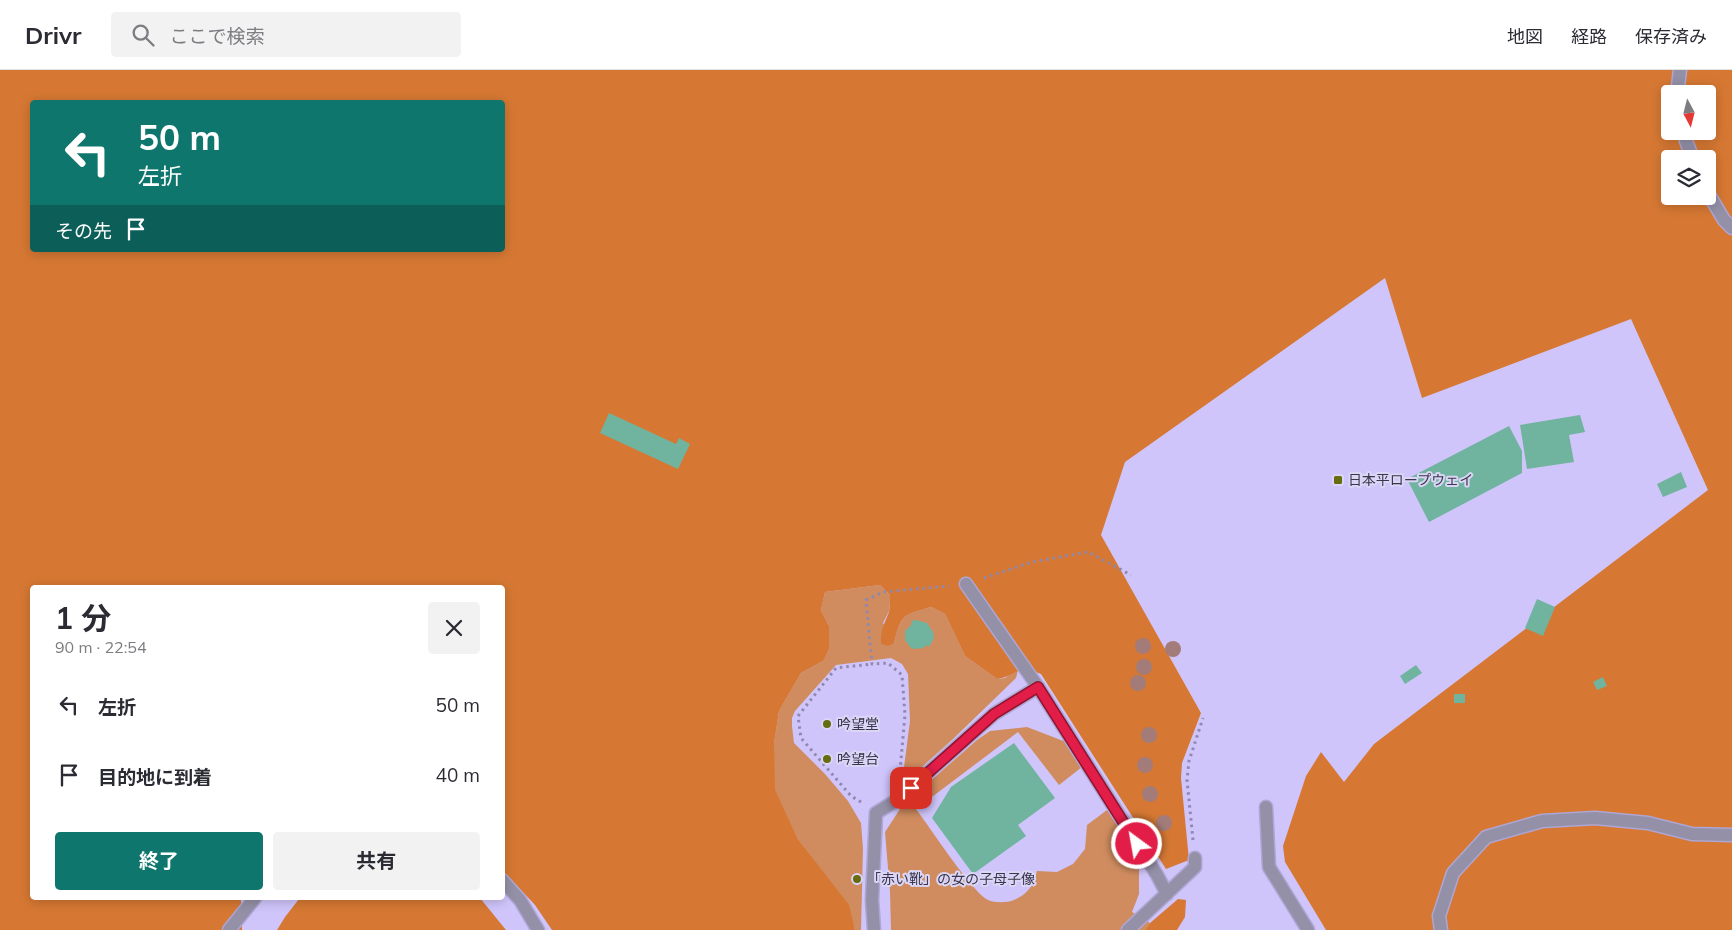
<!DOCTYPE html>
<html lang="ja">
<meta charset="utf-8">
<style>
:root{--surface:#fff;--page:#f2f2f3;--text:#2b2b33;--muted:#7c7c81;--line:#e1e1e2;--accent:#0f766e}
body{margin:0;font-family:Mulish,"Noto Sans JP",sans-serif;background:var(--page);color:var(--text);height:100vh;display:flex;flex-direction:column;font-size:19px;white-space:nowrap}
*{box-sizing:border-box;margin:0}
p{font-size:16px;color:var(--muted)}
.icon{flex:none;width:28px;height:28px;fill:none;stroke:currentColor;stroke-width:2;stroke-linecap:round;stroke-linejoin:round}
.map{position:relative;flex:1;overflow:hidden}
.panel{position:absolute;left:30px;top:515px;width:475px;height:315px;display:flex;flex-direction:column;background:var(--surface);border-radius:5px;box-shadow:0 2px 12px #0003}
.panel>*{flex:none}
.banner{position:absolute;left:30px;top:30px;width:475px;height:152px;border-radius:5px;box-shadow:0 2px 12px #0003;background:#0f766e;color:#fff;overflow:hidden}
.needle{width:32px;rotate:173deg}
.buttons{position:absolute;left:1661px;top:15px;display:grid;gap:10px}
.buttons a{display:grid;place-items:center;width:55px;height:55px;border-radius:5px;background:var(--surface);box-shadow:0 2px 12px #0003;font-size:25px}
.pin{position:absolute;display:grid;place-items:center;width:42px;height:42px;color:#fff;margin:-21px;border-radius:10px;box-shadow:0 2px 8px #0006}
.me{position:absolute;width:55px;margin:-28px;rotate:328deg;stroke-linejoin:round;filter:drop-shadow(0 0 4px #0008)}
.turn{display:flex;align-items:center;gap:18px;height:105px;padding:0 25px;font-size:22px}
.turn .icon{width:65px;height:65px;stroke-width:2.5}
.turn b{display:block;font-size:35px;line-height:42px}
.then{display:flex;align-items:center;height:48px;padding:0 25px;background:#0003;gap:10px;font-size:19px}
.round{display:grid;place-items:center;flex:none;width:52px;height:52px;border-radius:5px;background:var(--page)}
.overview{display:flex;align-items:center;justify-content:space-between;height:85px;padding:0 25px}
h1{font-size:30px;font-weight:700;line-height:38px}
.cta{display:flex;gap:10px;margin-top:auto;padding:10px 25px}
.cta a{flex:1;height:58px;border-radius:5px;background:var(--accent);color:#fff;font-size:20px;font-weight:700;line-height:58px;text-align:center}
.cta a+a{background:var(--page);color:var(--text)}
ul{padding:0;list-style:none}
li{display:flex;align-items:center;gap:15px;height:70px;padding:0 25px}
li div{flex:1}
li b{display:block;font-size:19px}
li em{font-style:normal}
header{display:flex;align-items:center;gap:30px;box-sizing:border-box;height:70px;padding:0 25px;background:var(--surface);border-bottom:1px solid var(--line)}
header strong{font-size:24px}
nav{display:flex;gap:28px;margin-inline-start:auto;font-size:18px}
.search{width:350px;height:45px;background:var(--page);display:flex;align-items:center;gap:12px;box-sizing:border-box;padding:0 18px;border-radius:5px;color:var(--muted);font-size:19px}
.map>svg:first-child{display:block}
.green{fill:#d08c5f}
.forest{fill:#d67833;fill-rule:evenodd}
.building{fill:#70b39f}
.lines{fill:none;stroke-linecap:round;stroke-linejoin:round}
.minor-casing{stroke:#aea6d4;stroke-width:15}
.path{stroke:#8f88af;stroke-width:3;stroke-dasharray:2.5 4;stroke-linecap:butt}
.minor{stroke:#9490a7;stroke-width:12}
.tree{fill:#a37c79}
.route-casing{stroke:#92132f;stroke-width:12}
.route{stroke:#e11d48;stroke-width:9}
.poi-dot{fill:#676c10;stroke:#dbd6f6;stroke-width:2}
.labels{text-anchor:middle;stroke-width:4;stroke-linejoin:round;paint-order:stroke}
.poi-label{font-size:14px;fill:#3a364b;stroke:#dbd6f6;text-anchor:start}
</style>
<header>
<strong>Drivr</strong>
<div class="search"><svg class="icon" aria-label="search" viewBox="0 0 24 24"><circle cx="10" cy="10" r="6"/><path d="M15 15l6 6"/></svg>ここで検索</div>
<nav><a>地図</a><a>経路</a><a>保存済み</a></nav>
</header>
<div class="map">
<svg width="1732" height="860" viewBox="0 0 1732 860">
<rect width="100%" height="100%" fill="#cfc5fa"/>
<!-- green -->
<path class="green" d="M 880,515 L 890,525 L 889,541 L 883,553 L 894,573 C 902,543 902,546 931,537 L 945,544 L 965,586 L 997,609 L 1005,608 L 1019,596 L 1016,608 L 952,670 L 894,722 L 903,705 L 910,651 L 908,604 L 902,594 L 891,588 L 836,595 L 795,641 L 792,648 L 792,656 L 794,673 L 825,704 L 848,731 L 861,753 L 863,779 L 861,860 L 855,860 L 847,834 L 798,769 L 774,720 L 774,674 L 779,641 L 801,603 L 823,591 L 829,556 L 821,540 L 825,522 Z
M 1027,657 L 1066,672 L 1082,697 L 1059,715 L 1018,662 L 916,739 C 929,756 972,822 988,830 C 995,833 1007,833 1014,830 C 1028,824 1033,816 1037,801 L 1057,802 L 1073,794 L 1085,779 L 1087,755 L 1107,740 L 1139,788 L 1139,824 L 1132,842 L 1150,853 L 1145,860 L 891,860 L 890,822 L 885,762 L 902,736 L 977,670 L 990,661 Z"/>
<!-- forest -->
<path class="forest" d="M 0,0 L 1732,0 L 1732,860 L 1326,860 L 1285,792 L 1283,776 L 1306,706 L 1321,682 L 1344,712 L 1374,674 L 1708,420 L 1631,249 L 1422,328 L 1385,208 L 1125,392 L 1101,465 L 1201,643 L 1182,693 L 1181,708 L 1189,790 L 1166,799 L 1041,604 L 1025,598 C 1015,601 1007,608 997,609 L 965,586 L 945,544 L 931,537 C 902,546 902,543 894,573 C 889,576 886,577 881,573 C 880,560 885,553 889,542 C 890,537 889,530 890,525 L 880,515 L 825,522 L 821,540 L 829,556 L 829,578 L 823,591 L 801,603 L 779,641 L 774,674 L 775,720 L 798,769 L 849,835 L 855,860 L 552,860 L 535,835 L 503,801 L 502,518 L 32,518 L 32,828 L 241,828 L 242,860 L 0,860 ZM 1670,24 L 1708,24 L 1708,61 L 1670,61 ZM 32,32 L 502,32 L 502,180 L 32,180 ZM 1670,89 L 1708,89 L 1708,126 L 1670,126 Z
M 302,828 L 480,828 L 506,860 L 277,860 L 285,847 L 299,829 Z
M 1178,829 L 1186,830 L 1185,847 L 1177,860 L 1145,860 L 1150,853 Z"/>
<!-- building -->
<path class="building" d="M 609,343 L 676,374 L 679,368 L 690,374 L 678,399 L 600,363 Z
M 1580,345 L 1585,362 L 1569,365 L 1574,392 L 1527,399 L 1520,355 Z
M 1509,356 L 1522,381 L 1522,403 L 1429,452 L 1407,409 Z
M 1681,402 L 1687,417 L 1663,427 L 1657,414 Z
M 1537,529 L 1555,537 L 1543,566 L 1525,558 Z
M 916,550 L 927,553 L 933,562 L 934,568 L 929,577 L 927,575 L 923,578 L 914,579 L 910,577 L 905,570 L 905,561 L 912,554 L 911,551 Z
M 1416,595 L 1422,603 L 1405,614 L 1400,606 Z
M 1603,607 L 1607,616 L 1597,620 L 1593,612 Z
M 1454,624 L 1465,624 L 1465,633 L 1454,633 Z
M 1014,673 L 1055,728 L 1018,755 L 1026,766 L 973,804 L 932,748 L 951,717 Z"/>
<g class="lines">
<!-- minor casing -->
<g class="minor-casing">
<path id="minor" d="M 1679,24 L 1678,16 L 1680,0
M 1685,61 L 1686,71 L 1693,89
M 1708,123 L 1724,150 L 1732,158
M 966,514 L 1038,617
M 1266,737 L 1269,797 L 1308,860
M 502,810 L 520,830 L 538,860
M 229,860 L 255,828
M 874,860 L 872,830 L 876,743 L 897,730 L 994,644 L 1038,617 L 1157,805 L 1167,824
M 1128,860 L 1195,797 L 1195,788
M 1441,860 L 1439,846 L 1453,803 L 1486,767 L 1542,751 L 1595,748 L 1648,753 L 1692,764 L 1732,765"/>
</g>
<!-- path -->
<path class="path" d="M 984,508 L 1032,492 L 1088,482 L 1131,505
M 900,701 L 905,645 L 902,605 L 888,593 L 872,594 L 866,530 L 883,522 L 949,516
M 861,732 L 851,726 L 801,668 L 798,646 L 836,598 L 872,594
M 1193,770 L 1187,710 L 1189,691 L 1203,648"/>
<!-- minor -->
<use href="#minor" class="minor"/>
</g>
<!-- trees -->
<g class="tree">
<circle cx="1143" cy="576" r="8"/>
<circle cx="1173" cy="579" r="8"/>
<circle cx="1144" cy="597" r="8"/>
<circle cx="1138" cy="613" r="8"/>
<circle cx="1149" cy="665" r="8"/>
<circle cx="1145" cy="695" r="8"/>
<circle cx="1150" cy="724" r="8"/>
<circle cx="1164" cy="753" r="8"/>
</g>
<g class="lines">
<!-- route casing -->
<g class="route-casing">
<path id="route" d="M 911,718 L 994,644 L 1038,617 L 1137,774"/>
</g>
<!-- route -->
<use href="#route" class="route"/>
</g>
<!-- markers -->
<g class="poi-dot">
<rect x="1333" y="405" width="10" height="10" rx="2.5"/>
<circle cx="827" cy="654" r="5"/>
<circle cx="827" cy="689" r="5"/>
<circle cx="857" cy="809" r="5"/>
</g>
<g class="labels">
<!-- poi labels -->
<g class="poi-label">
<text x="1348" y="415">日本平ロープウェイ</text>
<text x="837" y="659">吟望堂</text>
<text x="837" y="694">吟望台</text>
<text x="867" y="814">「赤い靴」の女の子母子像</text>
</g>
</g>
</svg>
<div class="buttons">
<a><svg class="needle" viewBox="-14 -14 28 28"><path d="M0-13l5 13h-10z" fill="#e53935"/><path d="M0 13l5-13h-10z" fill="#7c7c81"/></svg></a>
<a><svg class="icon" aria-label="layers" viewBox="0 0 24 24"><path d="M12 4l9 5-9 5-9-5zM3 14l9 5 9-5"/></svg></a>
</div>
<div class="pin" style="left:911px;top:718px;background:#d93025"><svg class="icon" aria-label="arrive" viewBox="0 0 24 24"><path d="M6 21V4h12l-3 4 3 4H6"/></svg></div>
<svg class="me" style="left:1137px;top:774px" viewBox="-20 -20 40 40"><circle r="17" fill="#e11d48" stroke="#fff" stroke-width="3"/><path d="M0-11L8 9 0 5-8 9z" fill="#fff"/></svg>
<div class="banner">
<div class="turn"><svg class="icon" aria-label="left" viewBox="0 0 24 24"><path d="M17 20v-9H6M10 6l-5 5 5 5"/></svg><div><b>50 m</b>左折</div></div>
<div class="then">その先<svg class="icon" aria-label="arrive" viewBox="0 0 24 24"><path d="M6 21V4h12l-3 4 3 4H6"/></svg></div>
</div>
<section class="panel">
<div class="overview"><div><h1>1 分</h1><p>90 m · 22:54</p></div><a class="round"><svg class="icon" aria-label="close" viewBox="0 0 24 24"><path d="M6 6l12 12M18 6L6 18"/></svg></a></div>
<ul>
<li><svg class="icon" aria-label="left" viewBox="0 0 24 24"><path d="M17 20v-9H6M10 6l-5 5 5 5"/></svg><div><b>左折</b></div><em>50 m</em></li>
<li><svg class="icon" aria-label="arrive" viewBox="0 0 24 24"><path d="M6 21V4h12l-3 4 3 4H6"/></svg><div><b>目的地に到着</b></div><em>40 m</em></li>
</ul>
<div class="cta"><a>終了</a><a>共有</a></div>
</section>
</div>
